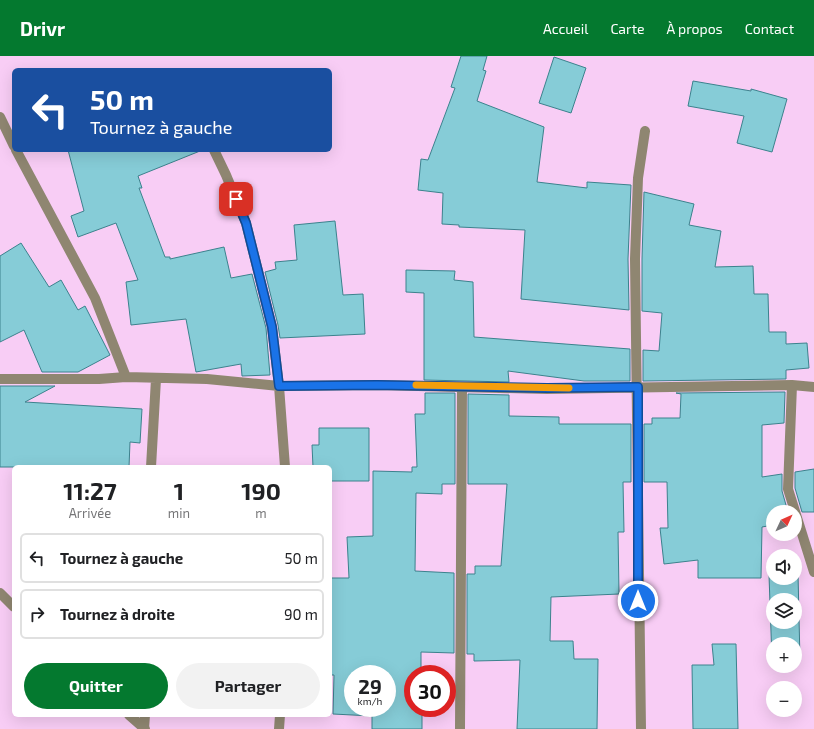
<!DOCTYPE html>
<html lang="fr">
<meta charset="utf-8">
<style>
:root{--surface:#fff;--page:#f2f2f2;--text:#202124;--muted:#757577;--line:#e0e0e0;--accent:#04792f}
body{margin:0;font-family:"Exo 2",sans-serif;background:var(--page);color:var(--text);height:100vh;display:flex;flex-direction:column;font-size:15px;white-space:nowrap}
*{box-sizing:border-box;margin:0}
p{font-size:13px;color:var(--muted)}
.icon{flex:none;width:22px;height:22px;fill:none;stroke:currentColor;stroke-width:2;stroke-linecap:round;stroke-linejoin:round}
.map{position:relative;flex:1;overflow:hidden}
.side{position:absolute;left:12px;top:409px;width:320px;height:252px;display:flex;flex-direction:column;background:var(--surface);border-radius:6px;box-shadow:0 4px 16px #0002}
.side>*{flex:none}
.top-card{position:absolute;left:12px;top:12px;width:320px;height:84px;border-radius:6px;box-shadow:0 4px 16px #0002;background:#1a4fa0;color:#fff;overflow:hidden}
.needle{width:26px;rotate:46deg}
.fabs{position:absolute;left:766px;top:449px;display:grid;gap:8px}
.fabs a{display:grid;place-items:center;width:36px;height:36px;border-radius:50%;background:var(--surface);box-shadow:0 4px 16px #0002;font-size:20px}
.speed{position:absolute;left:344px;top:609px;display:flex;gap:8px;font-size:20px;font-weight:700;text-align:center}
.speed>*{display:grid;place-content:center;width:52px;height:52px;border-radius:50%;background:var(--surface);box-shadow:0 4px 16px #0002;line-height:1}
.speed small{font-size:10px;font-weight:400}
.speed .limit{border:6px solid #d22;background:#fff;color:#111}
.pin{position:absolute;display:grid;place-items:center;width:34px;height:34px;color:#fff;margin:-17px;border-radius:8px;box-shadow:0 2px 6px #0006}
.me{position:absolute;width:44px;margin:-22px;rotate:0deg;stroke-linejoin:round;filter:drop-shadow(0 0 3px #0008)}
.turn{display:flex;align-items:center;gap:14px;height:84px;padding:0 12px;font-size:18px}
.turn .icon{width:52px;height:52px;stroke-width:2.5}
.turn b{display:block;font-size:28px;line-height:34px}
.eta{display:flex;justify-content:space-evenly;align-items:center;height:68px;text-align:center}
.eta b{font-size:24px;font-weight:700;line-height:28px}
.action{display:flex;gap:8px;margin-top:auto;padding:8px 12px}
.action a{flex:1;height:46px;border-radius:24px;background:var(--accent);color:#fff;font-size:16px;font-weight:700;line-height:46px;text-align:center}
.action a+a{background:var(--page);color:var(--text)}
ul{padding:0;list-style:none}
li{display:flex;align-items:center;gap:12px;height:50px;margin:0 8px 6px;padding:0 4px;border:2px solid var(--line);border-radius:6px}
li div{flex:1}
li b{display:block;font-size:15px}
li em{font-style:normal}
header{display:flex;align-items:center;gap:24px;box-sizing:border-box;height:56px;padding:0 20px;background:var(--accent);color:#fff}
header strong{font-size:19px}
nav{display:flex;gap:22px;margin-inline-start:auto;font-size:14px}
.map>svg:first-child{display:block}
.building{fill:#86ccd7;stroke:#3c828d;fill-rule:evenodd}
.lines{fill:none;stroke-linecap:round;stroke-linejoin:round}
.minor{stroke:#8f8671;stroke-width:10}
.route-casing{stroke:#114b97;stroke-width:10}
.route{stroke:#1a73e8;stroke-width:7}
.slow{stroke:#f59e0b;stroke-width:7}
</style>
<header>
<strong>Drivr</strong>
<nav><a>Accueil</a><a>Carte</a><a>À propos</a><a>Contact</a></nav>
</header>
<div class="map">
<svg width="814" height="673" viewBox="0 0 814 673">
<rect width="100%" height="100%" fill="#f8cdf5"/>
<!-- building -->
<path class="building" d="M 461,0 L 487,0 L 483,14 L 486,15 L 477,45 L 544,71 L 537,126 L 587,132 L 587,126 L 631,129 L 628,203 L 629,254 L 521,243 L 525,174 L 459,171 L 459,169 L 442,168 L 443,137 L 418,134 L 421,103 L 428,104 L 455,32 L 451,31 Z
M 554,1 L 586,12 L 571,57 L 539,47 Z
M 693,25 L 751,35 L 751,33 L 787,43 L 772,96 L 737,87 L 744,60 L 688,50 Z
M 68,94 L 199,94 L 200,95 L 138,120 L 142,132 L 139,132 L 165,201 L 170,201 L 170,203 L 224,191 L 231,222 L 252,218 L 266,272 L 270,319 L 242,320 L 241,308 L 196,316 L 186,263 L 131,269 L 126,226 L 138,224 L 116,167 L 78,181 L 71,160 L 84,155 Z
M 644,136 L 694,148 L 689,169 L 721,175 L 715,211 L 753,210 L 754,238 L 768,238 L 769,276 L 786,276 L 786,288 L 807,287 L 809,312 L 786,314 L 786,323 L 643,325 L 643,294 L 659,295 L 662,257 L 642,255 L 642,203 Z
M 335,165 L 343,239 L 363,238 L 365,278 L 280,282 L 278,269 L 265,216 L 276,213 L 275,206 L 297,204 L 294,169 Z
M 21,187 L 49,231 L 61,224 L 78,254 L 85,250 L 110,299 L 78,316 L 42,316 L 24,274 L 0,286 L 0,200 Z
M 406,214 L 455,215 L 454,224 L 473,226 L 474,281 L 630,293 L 630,325 L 584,325 L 508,315 L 509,326 L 424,324 L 424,237 L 406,236 Z
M 0,330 L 55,330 L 25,346 L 142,353 L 140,387 L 130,386 L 129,411 L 0,411 Z
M 785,336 L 784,367 L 762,369 L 762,421 L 782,418 L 782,435 L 788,456 L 773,456 L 773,469 L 762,471 L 761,522 L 698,522 L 698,504 L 664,508 L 660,472 L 668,472 L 667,426 L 644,426 L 644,368 L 652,368 L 652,362 L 680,362 L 681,338 L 676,337 Z
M 425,337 L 455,337 L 455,428 L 442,428 L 442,438 L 416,437 L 415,515 L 454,517 L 454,597 L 421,596 L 421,618 L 413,618 L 413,652 L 422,652 L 422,673 L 372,673 L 372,660 L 333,658 L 334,619 L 330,619 L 330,522 L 349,522 L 347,481 L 373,480 L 373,415 L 412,416 L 412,411 L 417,411 L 415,358 L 425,358 ZM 353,618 L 387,618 L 387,652 L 353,652 Z
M 468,338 L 509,339 L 509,360 L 559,361 L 559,368 L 631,368 L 631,426 L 623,426 L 624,476 L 618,476 L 619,538 L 551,541 L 550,585 L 573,585 L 574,603 L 598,603 L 597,673 L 517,673 L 520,604 L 474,605 L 474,598 L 467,598 L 467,518 L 475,518 L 475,510 L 501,510 L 507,428 L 468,428 Z
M 319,372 L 369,372 L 369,425 L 330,425 L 330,411 L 313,411 L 312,389 L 319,389 Z
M 814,413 L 814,456 L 802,456 L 795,432 L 795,416 Z
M 795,518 L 798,518 L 800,605 L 795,605 L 795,588 L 773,588 L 772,604 L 769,519 L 773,519 L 773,522 L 795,522 ZM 773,544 L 795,544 L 795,566 L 773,566 Z
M 712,588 L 736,588 L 738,673 L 693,673 L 692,609 L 714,609 Z"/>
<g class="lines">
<!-- minor -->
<path class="minor" d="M 0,61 L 14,90
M 16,94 L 95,242 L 126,321
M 214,94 L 226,119 L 246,167 L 272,271 L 279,330 L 285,411
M 0,323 L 99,323 L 126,321 L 207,323 L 279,330 L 377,329 L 547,333 L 792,329 L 814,331
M 792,329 L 788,433 L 814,516
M 151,411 L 156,323
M 0,537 L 14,551
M 129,659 L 145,673
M 144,673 L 145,659
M 279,673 L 280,659
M 460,673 L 462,331
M 641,673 L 635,203 L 638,122 L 645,75"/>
</g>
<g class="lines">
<!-- route casing -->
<g class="route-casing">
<path id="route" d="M 236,143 L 246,167 L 272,271 L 279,330 L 377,329 L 547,332 L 638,331 L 638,545"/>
</g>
<!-- route -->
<use href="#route" class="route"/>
<!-- slow -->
<path class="slow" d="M 416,329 L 569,332"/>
</g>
</svg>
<div class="fabs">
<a><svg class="needle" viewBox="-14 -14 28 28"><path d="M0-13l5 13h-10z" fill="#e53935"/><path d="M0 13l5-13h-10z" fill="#757577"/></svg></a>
<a><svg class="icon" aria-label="sound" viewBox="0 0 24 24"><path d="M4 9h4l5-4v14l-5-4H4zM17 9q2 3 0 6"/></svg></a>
<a><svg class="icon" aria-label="layers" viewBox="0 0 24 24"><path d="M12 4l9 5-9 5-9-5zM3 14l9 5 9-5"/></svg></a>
<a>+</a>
<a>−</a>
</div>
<div class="speed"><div>29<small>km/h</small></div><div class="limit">30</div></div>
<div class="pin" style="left:236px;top:143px;background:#d93025"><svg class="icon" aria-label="arrive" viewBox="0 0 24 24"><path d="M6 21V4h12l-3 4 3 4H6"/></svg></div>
<svg class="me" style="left:638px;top:545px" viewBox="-20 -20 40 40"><circle r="17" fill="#1a73e8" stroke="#fff" stroke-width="3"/><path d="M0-11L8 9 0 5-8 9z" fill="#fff"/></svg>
<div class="top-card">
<div class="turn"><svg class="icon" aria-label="left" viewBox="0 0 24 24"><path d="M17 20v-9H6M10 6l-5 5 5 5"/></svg><div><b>50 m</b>Tournez à gauche</div></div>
</div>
<section class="side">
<div class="eta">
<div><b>11:27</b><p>Arrivée</p></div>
<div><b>1</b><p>min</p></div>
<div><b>190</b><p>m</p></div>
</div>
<ul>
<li><svg class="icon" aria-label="left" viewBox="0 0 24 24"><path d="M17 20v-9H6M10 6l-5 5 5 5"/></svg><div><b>Tournez à gauche</b></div><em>50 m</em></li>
<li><svg class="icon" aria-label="right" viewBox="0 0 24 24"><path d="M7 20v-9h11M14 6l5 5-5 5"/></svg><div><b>Tournez à droite</b></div><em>90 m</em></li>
</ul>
<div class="action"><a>Quitter</a><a>Partager</a></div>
</section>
</div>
